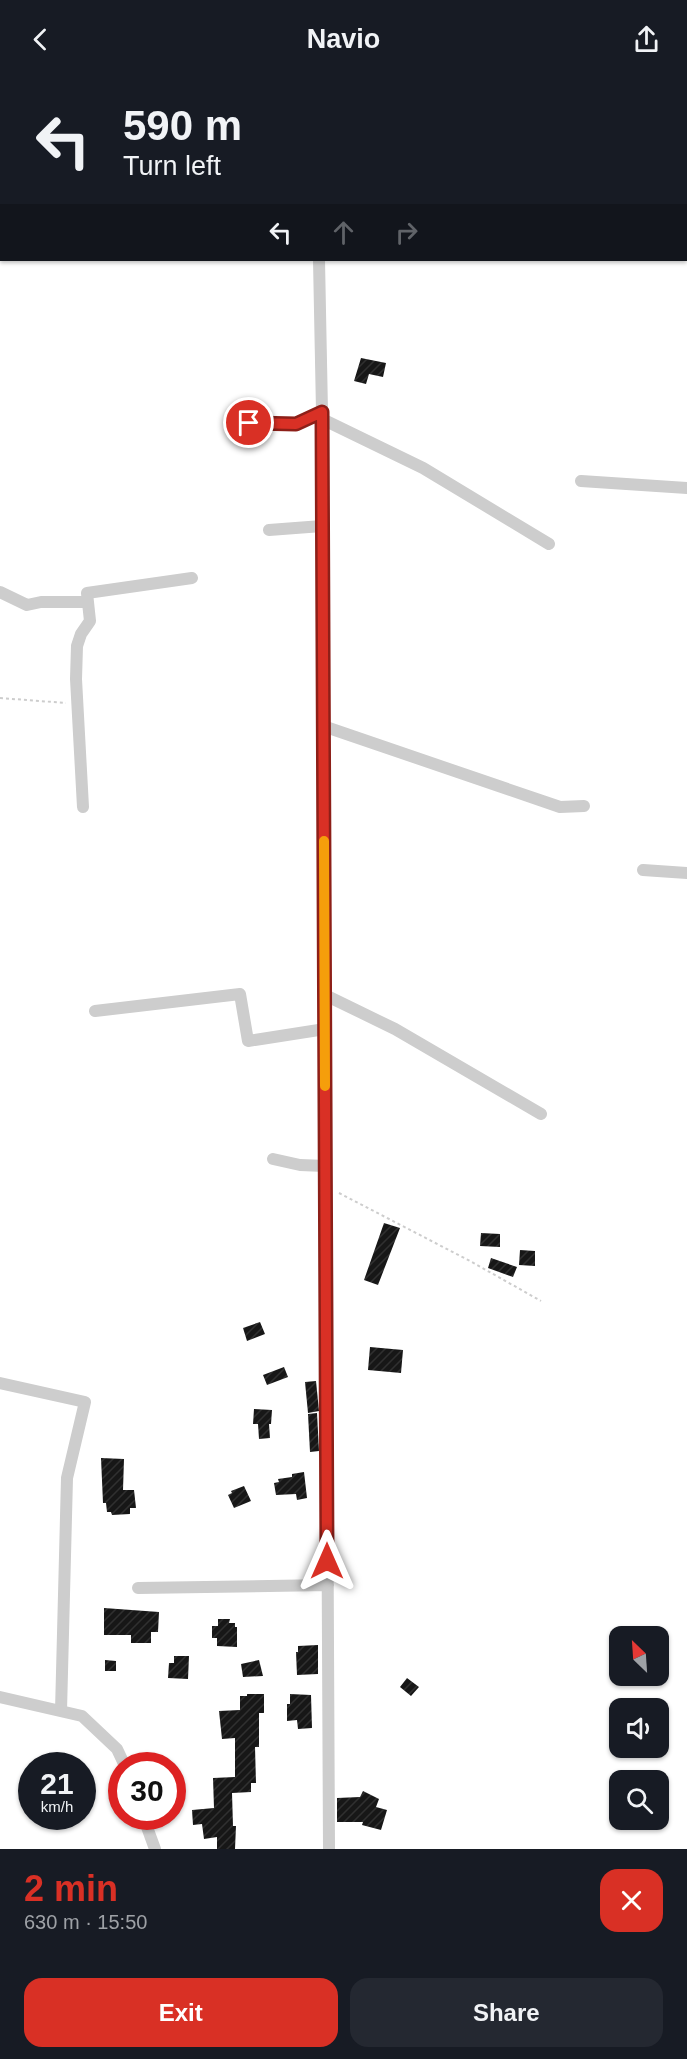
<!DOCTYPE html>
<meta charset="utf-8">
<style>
:root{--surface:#171b24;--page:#242831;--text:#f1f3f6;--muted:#9ea1a6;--accent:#d93025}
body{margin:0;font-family:Helvetica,sans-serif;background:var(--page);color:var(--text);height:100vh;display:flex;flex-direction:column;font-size:22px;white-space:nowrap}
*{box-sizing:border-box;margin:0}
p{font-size:20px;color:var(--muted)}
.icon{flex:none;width:33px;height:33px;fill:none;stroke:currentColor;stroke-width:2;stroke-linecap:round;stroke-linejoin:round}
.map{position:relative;height:1771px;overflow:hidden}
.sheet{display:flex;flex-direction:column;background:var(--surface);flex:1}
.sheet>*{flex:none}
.hud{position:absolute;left:0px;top:0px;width:687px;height:183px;box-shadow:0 2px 4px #0004;background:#171b24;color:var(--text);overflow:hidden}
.needle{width:39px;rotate:335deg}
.controls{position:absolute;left:609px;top:1548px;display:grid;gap:12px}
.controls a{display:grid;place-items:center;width:60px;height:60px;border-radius:12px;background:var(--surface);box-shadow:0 2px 4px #0004;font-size:30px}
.speed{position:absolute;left:18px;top:1674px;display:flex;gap:12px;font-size:30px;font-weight:700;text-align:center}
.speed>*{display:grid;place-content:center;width:78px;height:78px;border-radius:50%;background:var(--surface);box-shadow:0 2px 4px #0004;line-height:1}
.speed small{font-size:15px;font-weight:400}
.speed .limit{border:9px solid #d22;background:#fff;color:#111}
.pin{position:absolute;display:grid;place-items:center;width:51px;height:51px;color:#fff;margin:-26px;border:3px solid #fff;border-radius:50%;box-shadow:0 2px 6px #0007}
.me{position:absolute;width:66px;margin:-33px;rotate:0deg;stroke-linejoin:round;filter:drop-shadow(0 0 4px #0008)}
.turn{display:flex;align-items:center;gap:21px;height:126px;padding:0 24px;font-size:27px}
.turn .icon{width:78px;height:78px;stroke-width:2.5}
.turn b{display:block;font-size:42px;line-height:51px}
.lanes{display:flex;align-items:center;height:57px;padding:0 24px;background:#0003;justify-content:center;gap:30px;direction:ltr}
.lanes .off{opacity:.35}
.round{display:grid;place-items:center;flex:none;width:63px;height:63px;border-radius:18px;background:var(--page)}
.overview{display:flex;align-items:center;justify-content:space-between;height:102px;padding:0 24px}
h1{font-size:36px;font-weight:800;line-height:45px;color:var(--accent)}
.action{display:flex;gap:12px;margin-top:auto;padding:12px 24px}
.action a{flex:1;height:69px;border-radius:18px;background:var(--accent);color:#fff;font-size:24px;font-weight:800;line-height:69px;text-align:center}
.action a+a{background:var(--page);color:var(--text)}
header{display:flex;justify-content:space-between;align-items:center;height:78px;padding:0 24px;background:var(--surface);font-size:27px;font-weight:800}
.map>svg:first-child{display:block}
.building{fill:url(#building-hatch)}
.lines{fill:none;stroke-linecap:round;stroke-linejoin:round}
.path{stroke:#cdcdcd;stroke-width:2;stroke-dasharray:3 3;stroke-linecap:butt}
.minor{stroke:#cdcdcd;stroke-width:12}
.route-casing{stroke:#8d1f18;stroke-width:15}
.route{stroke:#d93025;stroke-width:10}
.slow{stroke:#f59e0b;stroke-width:10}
</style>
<header><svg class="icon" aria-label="back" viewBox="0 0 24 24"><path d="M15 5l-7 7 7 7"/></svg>Navio<svg class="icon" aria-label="share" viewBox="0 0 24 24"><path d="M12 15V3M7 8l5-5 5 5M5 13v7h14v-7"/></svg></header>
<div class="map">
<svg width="687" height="1771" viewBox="0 0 687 1771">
<defs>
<pattern id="building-hatch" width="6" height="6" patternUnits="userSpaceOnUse" patternTransform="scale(1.5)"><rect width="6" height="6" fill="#171717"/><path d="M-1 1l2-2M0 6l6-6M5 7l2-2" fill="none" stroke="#303030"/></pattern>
</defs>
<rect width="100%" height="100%" fill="#fff"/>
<!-- building -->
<path class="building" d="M 361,280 L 386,285 L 383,299 L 369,296 L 366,306 L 354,303 Z
M 384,1145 L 400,1150 L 378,1207 L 364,1202 Z
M 481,1155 L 500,1156 L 500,1169 L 480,1168 Z
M 520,1172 L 535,1173 L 535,1188 L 519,1187 Z
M 491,1180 L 517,1189 L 513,1199 L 488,1190 Z
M 260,1244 L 265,1256 L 247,1263 L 243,1250 Z
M 370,1269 L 403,1272 L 401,1295 L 368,1292 Z
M 284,1289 L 288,1299 L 267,1307 L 263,1297 Z
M 316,1303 L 319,1333 L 308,1335 L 305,1304 Z
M 254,1331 L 272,1332 L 271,1346 L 269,1346 L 270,1360 L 259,1361 L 258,1346 L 253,1346 Z
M 317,1335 L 319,1373 L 310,1374 L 308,1336 Z
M 101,1380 L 124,1381 L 123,1412 L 134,1412 L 136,1430 L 130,1430 L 130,1436 L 112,1437 L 111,1434 L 107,1434 L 106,1425 L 103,1425 Z
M 304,1394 L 307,1420 L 297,1422 L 296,1416 L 276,1417 L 274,1405 L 279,1404 L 278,1401 L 292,1399 L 292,1396 Z
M 244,1408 L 251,1423 L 234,1430 L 228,1417 L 232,1415 L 231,1413 Z
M 104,1530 L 159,1534 L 158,1554 L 151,1554 L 151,1565 L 131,1565 L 131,1557 L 104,1557 Z
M 218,1541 L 230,1541 L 229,1545 L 235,1545 L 235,1549 L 237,1549 L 237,1569 L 217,1568 L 217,1560 L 212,1560 L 212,1548 L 218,1548 Z
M 318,1567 L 318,1596 L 297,1597 L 296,1574 L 298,1574 L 298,1568 Z
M 174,1578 L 189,1578 L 188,1601 L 168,1600 L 169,1585 L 174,1585 Z
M 105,1582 L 116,1583 L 116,1593 L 105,1593 Z
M 259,1582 L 263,1598 L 243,1599 L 241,1586 Z
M 407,1600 L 419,1609 L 411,1618 L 400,1609 Z
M 247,1616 L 264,1616 L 264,1635 L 259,1635 L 259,1669 L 255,1669 L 256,1705 L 251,1705 L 251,1714 L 232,1715 L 233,1748 L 236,1748 L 235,1771 L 217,1771 L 217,1759 L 204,1761 L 202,1746 L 193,1747 L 192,1732 L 214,1730 L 213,1700 L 235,1699 L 235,1660 L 222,1661 L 219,1633 L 240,1632 L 240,1618 L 247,1618 Z
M 290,1616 L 311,1617 L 312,1650 L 298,1651 L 297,1642 L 287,1643 L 287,1626 L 290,1626 Z
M 363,1713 L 379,1721 L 376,1729 L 387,1732 L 381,1752 L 362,1747 L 363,1744 L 337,1744 L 337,1720 L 360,1719 Z"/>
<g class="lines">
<!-- path -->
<path class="path" d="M 0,620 L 66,625
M 339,1115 L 470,1183 L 541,1223"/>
<!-- minor -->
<path class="minor" d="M 316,0 L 316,2
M 319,182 L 322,334 L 329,1771
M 322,341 L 423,390 L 549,466
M 249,345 L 296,346 L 322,334
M 581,403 L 687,410
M 269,452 L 322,448
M 0,514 L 27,527 L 41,524 L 88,524
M 323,648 L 560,729 L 584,728
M 83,729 L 76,601 L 77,568 L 81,556 L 90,543 L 87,515 L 192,500
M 643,792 L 687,795
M 325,917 L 395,951 L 541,1036
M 95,933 L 240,916 L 248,963 L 325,951
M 273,1081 L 300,1087 L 325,1088
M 0,1305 L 85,1324 L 67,1400 L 61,1633
M 138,1510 L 328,1507
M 0,1619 L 82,1638 L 117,1671 L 125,1688
M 143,1738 L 155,1771"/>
</g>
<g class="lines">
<!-- route casing -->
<g class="route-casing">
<path id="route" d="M 249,345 L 296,346 L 322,334 L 327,1483"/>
</g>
<!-- route -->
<use href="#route" class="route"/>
<!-- slow -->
<path class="slow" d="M 324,763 L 325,1008"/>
</g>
</svg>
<div class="controls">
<a><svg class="needle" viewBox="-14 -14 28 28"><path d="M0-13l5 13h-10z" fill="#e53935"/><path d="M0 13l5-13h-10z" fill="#9ea1a6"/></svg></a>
<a><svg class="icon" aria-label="sound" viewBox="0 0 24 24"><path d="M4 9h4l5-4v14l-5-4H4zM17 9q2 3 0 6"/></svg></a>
<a><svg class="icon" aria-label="search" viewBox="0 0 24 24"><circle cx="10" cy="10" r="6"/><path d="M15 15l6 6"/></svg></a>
</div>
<div class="speed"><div>21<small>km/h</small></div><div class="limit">30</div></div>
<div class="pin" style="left:249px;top:345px;background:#d93025"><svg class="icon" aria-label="arrive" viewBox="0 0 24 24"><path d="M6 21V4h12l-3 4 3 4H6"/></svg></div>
<svg class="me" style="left:327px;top:1483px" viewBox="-20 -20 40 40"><path d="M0-17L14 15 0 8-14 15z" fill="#d93025" stroke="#fff" stroke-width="4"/></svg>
<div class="hud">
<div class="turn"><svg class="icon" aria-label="left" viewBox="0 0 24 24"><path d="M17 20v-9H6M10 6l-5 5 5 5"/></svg><div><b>590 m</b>Turn left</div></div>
<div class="lanes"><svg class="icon" aria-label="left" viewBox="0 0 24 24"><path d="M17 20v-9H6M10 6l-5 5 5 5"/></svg><svg class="icon off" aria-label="ahead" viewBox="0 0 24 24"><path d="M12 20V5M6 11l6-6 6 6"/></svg><svg class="icon off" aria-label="right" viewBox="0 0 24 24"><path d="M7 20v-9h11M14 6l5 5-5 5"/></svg></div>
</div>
</div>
<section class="sheet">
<div class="overview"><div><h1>2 min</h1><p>630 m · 15:50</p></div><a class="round" style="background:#d93025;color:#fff"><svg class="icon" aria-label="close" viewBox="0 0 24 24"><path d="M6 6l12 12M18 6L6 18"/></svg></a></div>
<div class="action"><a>Exit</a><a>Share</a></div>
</section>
